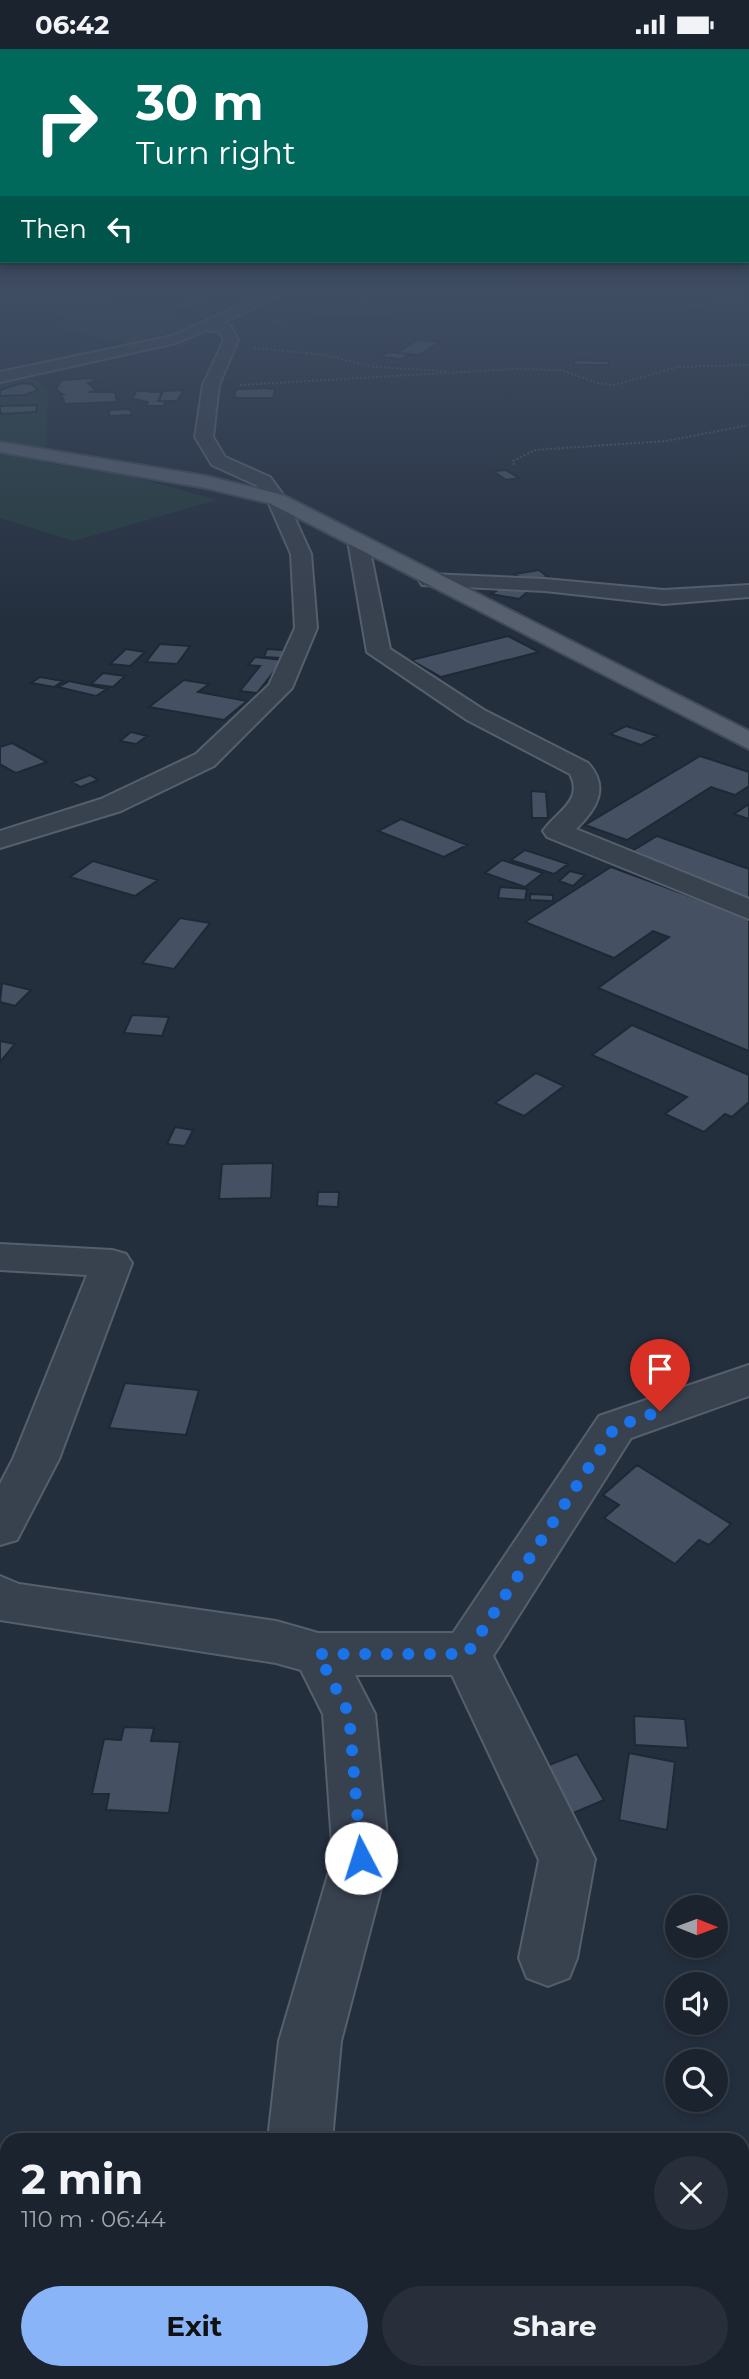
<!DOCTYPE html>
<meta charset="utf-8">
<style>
:root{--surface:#1b232e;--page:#282f3a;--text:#f1f3f6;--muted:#a0a4aa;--line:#39404a;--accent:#8ab4f8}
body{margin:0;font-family:Montserrat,sans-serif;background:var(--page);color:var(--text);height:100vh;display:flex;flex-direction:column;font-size:26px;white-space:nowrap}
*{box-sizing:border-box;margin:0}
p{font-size:23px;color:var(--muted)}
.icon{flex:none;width:38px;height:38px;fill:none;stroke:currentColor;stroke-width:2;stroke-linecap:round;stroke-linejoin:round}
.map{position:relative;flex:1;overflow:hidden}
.sheet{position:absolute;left:0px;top:2084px;width:749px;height:247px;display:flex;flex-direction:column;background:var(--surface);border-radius:21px 21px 0 0;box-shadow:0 4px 10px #0003,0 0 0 2px var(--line)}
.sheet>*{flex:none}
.hud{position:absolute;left:0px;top:0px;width:749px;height:214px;box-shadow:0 4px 10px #0003,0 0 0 2px var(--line);background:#00695c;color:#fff;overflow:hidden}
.needle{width:46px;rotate:91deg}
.fabs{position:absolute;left:665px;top:1846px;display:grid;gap:14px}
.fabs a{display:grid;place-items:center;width:63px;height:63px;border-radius:50%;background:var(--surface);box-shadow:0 4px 10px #0003,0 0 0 2px var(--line);font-size:35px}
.pin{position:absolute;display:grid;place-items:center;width:60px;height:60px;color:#fff;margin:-72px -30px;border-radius:50% 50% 50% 0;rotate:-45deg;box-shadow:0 0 7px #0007}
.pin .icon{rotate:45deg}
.me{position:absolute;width:77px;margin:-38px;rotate:355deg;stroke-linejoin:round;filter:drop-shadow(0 0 5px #0008)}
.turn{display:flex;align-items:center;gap:24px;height:147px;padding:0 21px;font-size:32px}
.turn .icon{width:91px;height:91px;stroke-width:2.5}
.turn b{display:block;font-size:49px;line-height:60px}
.then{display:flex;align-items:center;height:66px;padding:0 21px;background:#0003;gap:14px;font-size:26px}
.round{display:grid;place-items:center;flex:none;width:74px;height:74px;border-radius:37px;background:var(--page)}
.headline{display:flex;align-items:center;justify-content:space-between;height:119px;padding:0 21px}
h1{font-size:42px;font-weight:700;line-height:52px}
.action{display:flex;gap:14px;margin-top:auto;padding:14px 21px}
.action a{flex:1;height:80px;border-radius:42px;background:var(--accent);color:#111;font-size:28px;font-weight:700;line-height:80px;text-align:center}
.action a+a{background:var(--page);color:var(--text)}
.status{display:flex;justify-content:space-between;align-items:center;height:49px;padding:0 35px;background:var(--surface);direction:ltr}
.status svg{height:19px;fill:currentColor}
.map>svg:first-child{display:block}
.green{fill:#263c3f}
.building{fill:#455162;stroke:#1f2835;stroke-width:2}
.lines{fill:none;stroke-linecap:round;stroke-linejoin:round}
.minor-casing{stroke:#565f6c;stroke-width:4}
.major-casing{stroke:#414a57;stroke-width:4}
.path{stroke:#44595c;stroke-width:2;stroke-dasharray:2 2;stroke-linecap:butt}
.minor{fill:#38414e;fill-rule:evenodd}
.major{fill:#56606e;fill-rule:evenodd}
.route{stroke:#1a73e8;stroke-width:12;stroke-dasharray:0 21.6}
</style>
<div class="status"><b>06:42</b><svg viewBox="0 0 49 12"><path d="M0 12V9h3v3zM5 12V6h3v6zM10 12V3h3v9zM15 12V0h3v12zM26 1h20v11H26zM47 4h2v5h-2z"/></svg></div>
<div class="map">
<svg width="749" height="2330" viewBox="0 0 749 2330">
<rect width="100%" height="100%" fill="#242f3e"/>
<!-- green -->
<path class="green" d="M 0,242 L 60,242 L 180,267 L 197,275 L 128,295 L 59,279 L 68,267 L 0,255 Z
M 21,329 L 37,331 L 48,343 L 46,414 L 131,427 L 217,451 L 74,492 L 0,469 L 0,332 Z"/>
<!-- building -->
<path class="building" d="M 192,249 L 213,253 L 184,260 L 171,258 Z
M 417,291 L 440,293 L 419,306 L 397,304 Z
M 388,303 L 410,305 L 402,310 L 380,308 Z
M 574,311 L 609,312 L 609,316 L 574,316 Z
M 91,329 L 99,332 L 88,334 L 96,342 L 89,343 L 115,343 L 117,353 L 65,355 L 61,345 L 63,345 L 56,341 L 61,331 Z
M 22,334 L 32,335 L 38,341 L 26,346 L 0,347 L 0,341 Z
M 265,339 L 275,340 L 273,349 L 234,349 L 236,340 Z
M 161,341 L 148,343 L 162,343 L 158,352 L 165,352 L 164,357 L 146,357 L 148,353 L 133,350 L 136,342 Z
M 184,341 L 177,352 L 159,352 L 163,342 Z
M 37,356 L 36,363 L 1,365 L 0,361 L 0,357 Z
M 130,360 L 132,366 L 110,367 L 108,361 Z
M 506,421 L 519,429 L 506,431 L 493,422 Z
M 539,521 L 548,528 L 524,532 L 515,525 Z
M 497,534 L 531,540 L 519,550 L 491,545 L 496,542 L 489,541 Z
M 508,587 L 539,603 L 441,628 L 411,611 Z
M 160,595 L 190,597 L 177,615 L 146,613 Z
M 126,600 L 145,603 L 130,617 L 110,615 Z
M 267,600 L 284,601 L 281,609 L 264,608 Z
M 255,608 L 283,611 L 257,644 L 240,642 L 260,617 L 248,616 Z
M 103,624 L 125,627 L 113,638 L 91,635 Z
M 40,628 L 63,632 L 54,638 L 31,634 Z
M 184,631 L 209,635 L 198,643 L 247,652 L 224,671 L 149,658 Z
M 69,632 L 107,640 L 96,647 L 58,638 Z
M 626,677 L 657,687 L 641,696 L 610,685 Z
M 131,683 L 147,687 L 136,695 L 120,692 Z
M 12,694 L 47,713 L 16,724 L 0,715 L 0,698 Z
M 700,707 L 749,723 L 749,737 L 735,746 L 711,738 L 627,791 L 585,776 Z
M 90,726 L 98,731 L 81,738 L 72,733 Z
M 531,742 L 546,743 L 548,769 L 532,769 Z
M 749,755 L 749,770 L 734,765 Z
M 401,770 L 467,796 L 444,808 L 378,782 Z
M 657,787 L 749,820 L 749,856 L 622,808 Z
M 525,801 L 568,815 L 554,825 L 511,811 Z
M 502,811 L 543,824 L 525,838 L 485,824 Z
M 93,812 L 158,831 L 135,847 L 70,828 Z
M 611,818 L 749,869 L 749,1002 L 598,939 L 669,888 L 653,882 L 614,909 L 525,873 Z
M 570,822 L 585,826 L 573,837 L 559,832 Z
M 500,838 L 527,840 L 525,851 L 498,849 Z
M 530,845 L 553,846 L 553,852 L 530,851 Z
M 180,869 L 210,874 L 174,920 L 142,914 Z
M 2,934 L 31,941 L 15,957 L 0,953 Z
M 132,966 L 169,968 L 162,987 L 124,984 Z
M 632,976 L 749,1026 L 749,1053 L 732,1068 L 725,1065 L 704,1083 L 665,1065 L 687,1048 L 592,1006 Z
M 0,992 L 15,995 L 0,1013 Z
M 536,1024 L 564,1037 L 524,1067 L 495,1054 Z
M 175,1078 L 193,1081 L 185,1097 L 167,1095 Z
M 273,1114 L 271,1149 L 219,1150 L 222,1115 Z
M 318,1143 L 339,1143 L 338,1158 L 317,1157 Z
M 125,1334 L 199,1341 L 186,1386 L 109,1379 Z
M 637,1416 L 731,1475 L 709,1496 L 699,1491 L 675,1515 L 604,1469 L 619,1456 L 603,1446 Z
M 634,1667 L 685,1670 L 688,1699 L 635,1696 Z
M 124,1678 L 154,1679 L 151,1692 L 180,1693 L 169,1764 L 106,1761 L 109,1745 L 92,1745 L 104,1690 L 121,1691 Z
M 629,1704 L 675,1713 L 667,1781 L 619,1771 Z
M 577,1705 L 604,1751 L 571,1765 L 544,1718 Z
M 307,2324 L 386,2324 L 386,2330 L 307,2330 Z
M 690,2324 L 705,2324 L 709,2330 L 681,2330 Z"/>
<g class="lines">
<!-- minor casing -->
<g class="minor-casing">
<path id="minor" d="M 271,242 L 289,242 L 222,274 L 230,276 L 238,291 L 219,336 L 213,388 L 225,408 L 270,428 L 286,450 L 311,505 L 317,579 L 292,639 L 214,717 L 121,762 L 0,799 L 0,782 L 101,750 L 196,705 L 269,636 L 295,579 L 291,505 L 267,450 L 256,436 L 212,416 L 195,388 L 203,336 L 224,291 L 220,283 L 207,281 L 176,294 L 0,333 L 0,323 L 172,287 Z
M 358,486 L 368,492 L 390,600 L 484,661 L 588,714 C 610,738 597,760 576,780 L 749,850 L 749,870 L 547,788 L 543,782 C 556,763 584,752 570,725 L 467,671 L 367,603 L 348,492 Z
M 430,525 L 545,530 L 664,541 L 749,536 L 749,548 L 664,555 L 545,542 L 422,536 L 419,531 L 422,526 Z
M 0,1195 L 112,1201 L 126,1205 L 132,1214 L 59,1410 L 17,1491 L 0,1496 L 0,1435 L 13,1410 L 87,1226 L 0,1221 Z
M 749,1316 L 749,1347 L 631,1389 L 493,1607 L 595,1810 L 577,1909 L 569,1929 L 548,1937 L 527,1929 L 519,1909 L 539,1811 L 452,1626 L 355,1626 L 375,1665 L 389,1809 L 341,1992 L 332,2091 L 268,2091 L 279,1992 L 333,1809 L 323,1665 L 301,1621 L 276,1614 L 0,1571 L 0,1527 L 19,1535 L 276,1572 L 318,1584 L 453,1584 L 599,1367 Z"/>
</g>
<!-- major casing -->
<g class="major-casing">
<path id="major" d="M 0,393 L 206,427 L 283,446 L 749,682 L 749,700 L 269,454 L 206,439 L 0,403 Z"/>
</g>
<!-- path -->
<path class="path" d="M 356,242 L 358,248 L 380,264
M 683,257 L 735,254 L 749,249
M 274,272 L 330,264 L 398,265
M 254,299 L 326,306 L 374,318 L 447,322
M 240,336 L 514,320 L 561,321 L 598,334 L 614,336 L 678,318 L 749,316
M 514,416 L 513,412 L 535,401 L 666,392 L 749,376"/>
<!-- minor -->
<use href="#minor" class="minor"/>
<!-- major -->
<use href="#major" class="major"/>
</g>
<!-- sky -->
<linearGradient id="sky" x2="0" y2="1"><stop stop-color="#141a22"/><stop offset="0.43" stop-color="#3f4d63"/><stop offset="1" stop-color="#3f4d63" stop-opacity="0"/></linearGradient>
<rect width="749" height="569" fill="url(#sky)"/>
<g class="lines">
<!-- route -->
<path class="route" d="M 361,1809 L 349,1665 L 318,1605 L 467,1605 L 615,1378 L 660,1362"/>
</g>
</svg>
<div class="fabs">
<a><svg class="needle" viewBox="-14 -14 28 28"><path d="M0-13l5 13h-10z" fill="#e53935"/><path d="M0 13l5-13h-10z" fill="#a0a4aa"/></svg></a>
<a><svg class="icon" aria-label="sound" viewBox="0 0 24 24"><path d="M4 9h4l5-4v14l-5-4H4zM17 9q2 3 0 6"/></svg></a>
<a><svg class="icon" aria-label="search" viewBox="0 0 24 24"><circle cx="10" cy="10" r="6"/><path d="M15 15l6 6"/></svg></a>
</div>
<div class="pin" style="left:660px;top:1362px;background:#d93025"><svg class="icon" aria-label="arrive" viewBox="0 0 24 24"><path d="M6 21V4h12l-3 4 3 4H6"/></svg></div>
<svg class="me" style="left:361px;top:1809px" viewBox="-20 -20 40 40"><circle r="19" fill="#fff"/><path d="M0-13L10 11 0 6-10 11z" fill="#1a73e8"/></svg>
<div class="hud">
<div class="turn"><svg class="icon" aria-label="right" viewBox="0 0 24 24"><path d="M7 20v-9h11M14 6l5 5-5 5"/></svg><div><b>30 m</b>Turn right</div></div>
<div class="then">Then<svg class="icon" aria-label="left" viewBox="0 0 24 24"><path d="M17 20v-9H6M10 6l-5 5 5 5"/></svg></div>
</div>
<section class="sheet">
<div class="headline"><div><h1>2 min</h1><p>110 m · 06:44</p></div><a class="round"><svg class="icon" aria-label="close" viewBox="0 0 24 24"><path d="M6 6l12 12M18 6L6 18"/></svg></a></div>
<div class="action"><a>Exit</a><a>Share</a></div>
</section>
</div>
